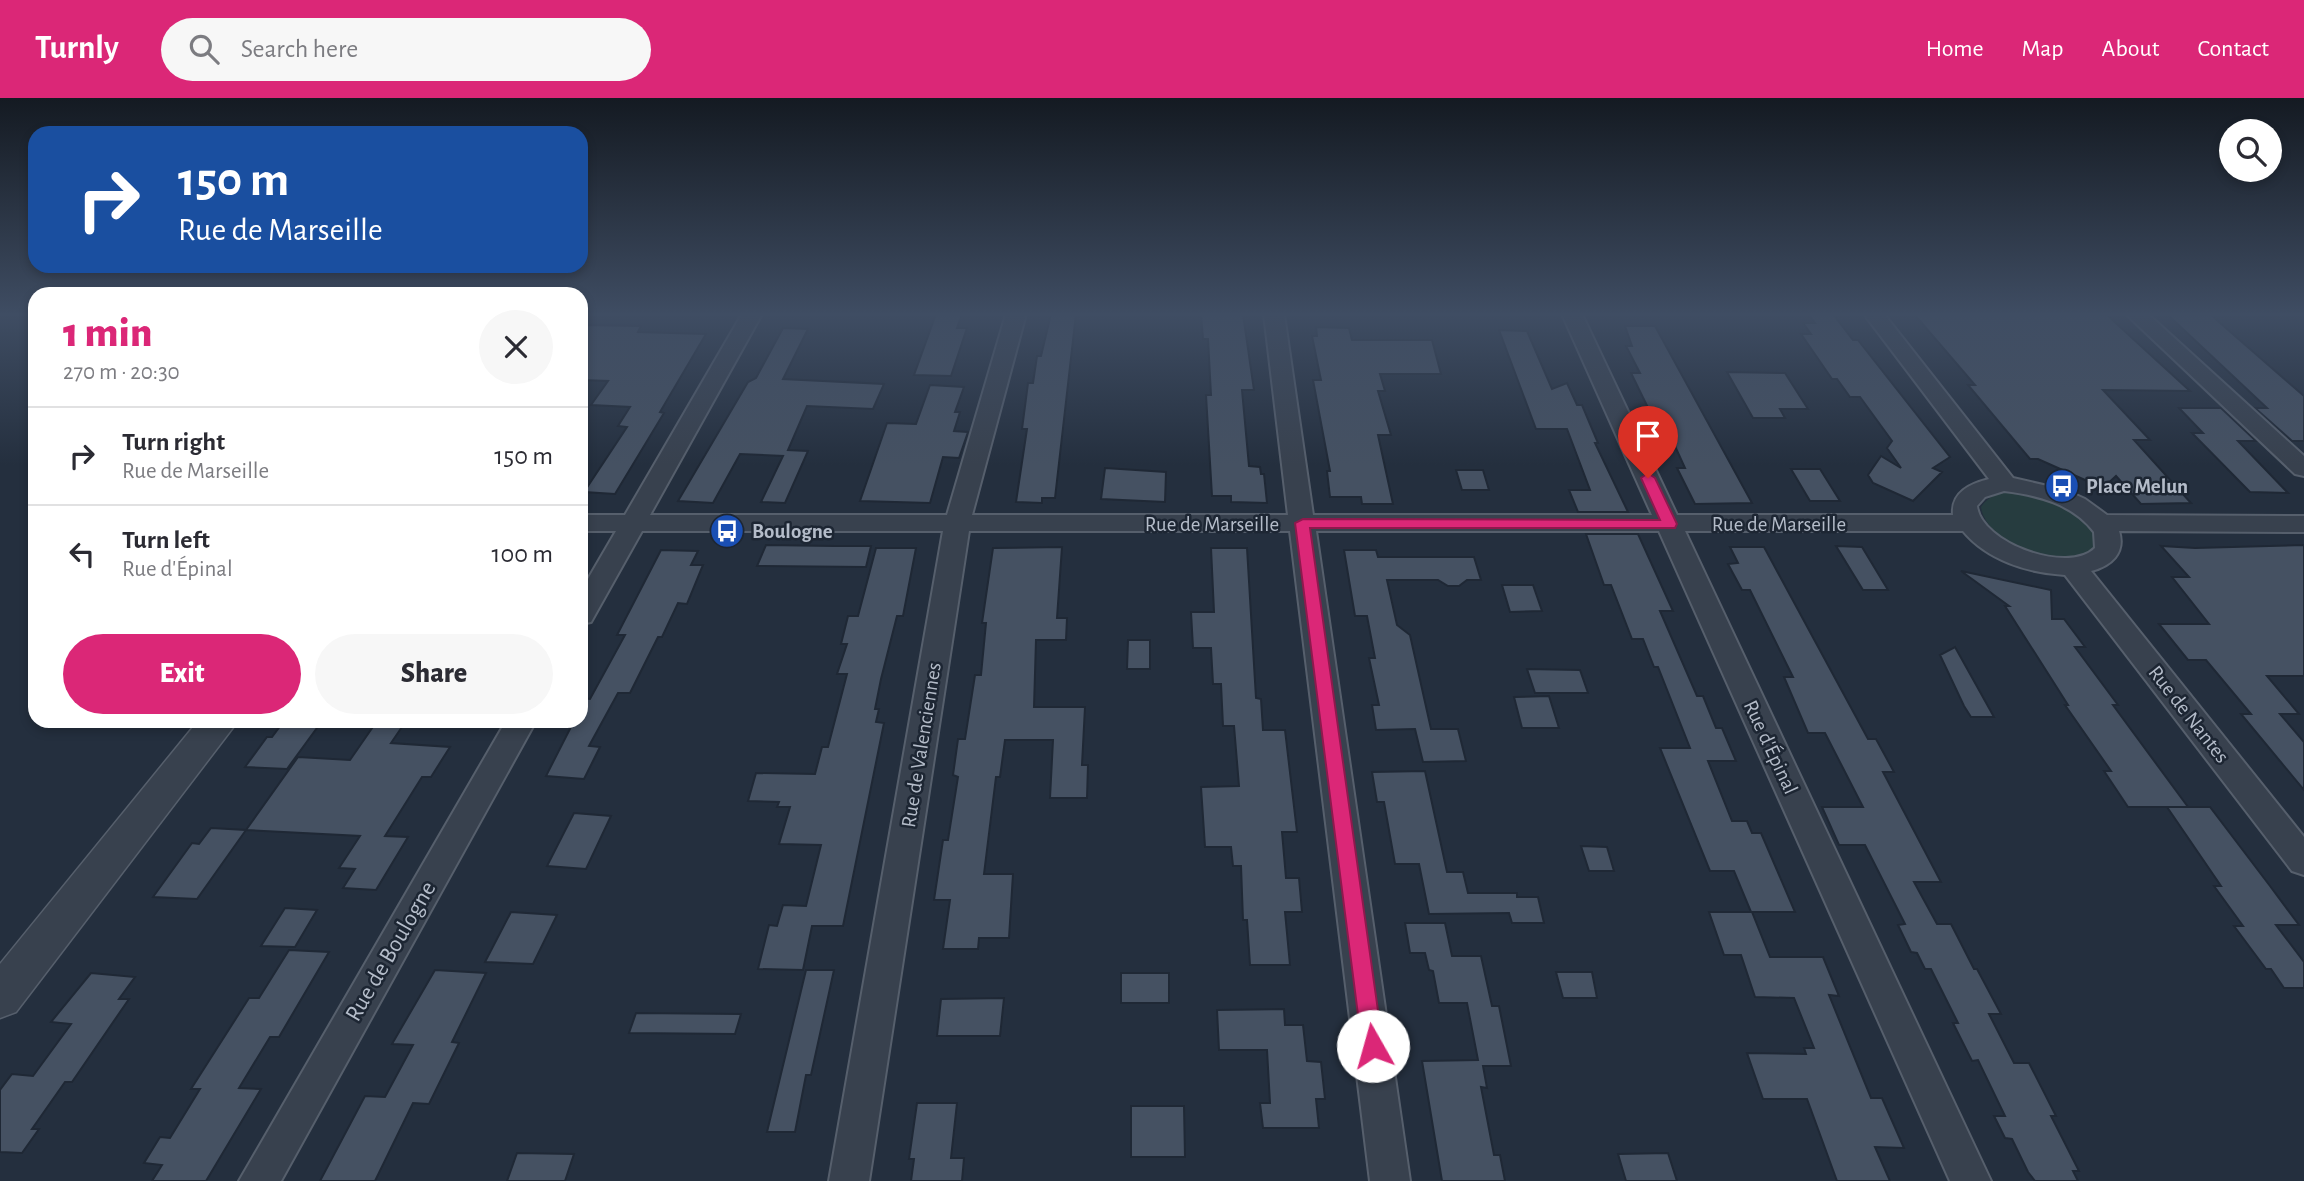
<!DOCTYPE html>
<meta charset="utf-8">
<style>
:root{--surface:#fff;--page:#f7f7f7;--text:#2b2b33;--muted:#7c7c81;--line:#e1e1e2;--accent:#db2777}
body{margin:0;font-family:"Alegreya Sans",sans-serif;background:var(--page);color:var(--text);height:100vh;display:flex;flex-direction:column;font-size:26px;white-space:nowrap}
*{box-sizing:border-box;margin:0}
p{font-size:23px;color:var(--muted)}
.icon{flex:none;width:38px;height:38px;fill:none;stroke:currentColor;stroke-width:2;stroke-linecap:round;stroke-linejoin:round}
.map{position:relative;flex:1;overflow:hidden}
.drawer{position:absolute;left:28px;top:189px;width:560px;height:441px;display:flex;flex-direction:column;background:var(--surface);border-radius:21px;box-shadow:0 4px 10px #0003}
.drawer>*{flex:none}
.guide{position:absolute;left:28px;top:28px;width:560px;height:147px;border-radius:21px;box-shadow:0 4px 10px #0003;background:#1a4fa0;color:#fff;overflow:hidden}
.fabs{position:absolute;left:2219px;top:21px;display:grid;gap:14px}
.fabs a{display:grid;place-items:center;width:63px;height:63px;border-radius:50%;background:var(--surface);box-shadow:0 4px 10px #0003;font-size:35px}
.pin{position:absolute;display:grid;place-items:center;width:60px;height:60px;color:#fff;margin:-72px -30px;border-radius:50% 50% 50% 0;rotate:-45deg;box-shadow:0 0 7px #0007}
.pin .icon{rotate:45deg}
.me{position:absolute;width:77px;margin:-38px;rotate:353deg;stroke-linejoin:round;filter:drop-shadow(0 0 5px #0008)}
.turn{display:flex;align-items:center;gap:24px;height:147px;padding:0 35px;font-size:32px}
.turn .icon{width:91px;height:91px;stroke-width:2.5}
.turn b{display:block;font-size:49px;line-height:60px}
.round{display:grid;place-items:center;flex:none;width:74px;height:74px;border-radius:37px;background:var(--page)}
.summary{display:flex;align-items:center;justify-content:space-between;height:119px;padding:0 35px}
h1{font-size:42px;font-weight:800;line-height:52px;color:var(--accent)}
.button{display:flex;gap:14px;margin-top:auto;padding:14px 35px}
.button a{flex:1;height:80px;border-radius:42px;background:var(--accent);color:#fff;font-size:28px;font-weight:800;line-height:80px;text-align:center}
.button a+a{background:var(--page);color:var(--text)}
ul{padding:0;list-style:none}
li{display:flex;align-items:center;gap:21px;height:98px;padding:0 35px;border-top:2px solid var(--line)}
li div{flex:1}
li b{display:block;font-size:26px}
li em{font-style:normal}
header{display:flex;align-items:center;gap:42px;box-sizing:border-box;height:98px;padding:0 35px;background:var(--accent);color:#fff}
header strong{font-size:33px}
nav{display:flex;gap:38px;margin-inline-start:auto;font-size:24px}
.search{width:490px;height:63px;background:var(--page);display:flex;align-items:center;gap:18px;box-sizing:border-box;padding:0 24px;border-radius:38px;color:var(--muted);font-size:26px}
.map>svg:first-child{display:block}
.green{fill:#263c3f}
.building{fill:#455162;stroke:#1f2835;stroke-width:2}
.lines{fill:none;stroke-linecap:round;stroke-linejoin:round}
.minor-casing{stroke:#565f6c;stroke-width:4}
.tertiary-casing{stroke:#565f6c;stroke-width:3}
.minor{fill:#38414e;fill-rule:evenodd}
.tertiary{fill:#38414e;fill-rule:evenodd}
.route{fill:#db2777;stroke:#8e194d;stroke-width:2}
.labels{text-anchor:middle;stroke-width:5;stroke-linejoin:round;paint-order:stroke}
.poi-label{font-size:21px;font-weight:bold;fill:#b4bcc9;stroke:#1d2633;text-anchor:start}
.street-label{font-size:21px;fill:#b4bcc9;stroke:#1d2633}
.near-street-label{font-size:24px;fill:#b4bcc9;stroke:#1d2633}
</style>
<header>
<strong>Turnly</strong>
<div class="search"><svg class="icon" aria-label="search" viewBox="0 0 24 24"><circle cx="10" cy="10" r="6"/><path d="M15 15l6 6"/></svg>Search here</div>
<nav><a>Home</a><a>Map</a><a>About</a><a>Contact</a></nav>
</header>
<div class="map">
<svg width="2304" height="1083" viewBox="0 0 2304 1083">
<rect width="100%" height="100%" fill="#242f3e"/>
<!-- green -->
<path class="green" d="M 2014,394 L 2051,401 L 2094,428 L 2099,448 C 2094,451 2087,458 2081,460 C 2049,470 1986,443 1981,409 C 1989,397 1999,395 2014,394 Z"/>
<!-- building -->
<path class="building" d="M 936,216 L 962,216 L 957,230 L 967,230 L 951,278 L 914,277 Z
M 1051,216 L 1076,216 L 1055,400 L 1042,400 L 1042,405 L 1016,404 L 1027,331 L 1022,331 L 1028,285 L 1033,285 L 1037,258 L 1041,258 Z
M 1201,216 L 1243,216 L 1254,292 L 1242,292 L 1249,368 L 1260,369 L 1261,376 L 1264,376 L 1267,405 L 1231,404 L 1231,398 L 1212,398 L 1206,297 L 1211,297 L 1208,241 L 1203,241 Z
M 1808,216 L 1833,216 L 1853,242 L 1858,242 L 1950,359 L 1933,370 L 1942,374 L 1913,403 L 1873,385 L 1868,377 L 1881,358 L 1901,370 L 1887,350 L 1892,343 L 1860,299 L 1850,299 L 1837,281 L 1832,281 L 1801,236 L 1811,236 L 1803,225 L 1815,225 Z
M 1914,216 L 2107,217 L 2190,293 L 2103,292 L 2150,342 L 2134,342 L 2191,405 L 2141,406 L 2116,378 L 2103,390 L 2038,361 L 2030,361 L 1968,287 L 1975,287 Z
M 2168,217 L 2211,217 L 2304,298 L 2304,343 L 2292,343 L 2255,310 L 2267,310 Z
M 581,227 L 641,228 L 638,234 L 706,236 L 660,314 L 664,315 L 615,396 L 584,394 L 627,329 L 618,328 L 630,309 L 591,307 L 608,283 L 581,282 Z
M 1625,228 L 1655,228 L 1752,405 L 1695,406 L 1677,370 L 1685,370 L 1664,324 L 1655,324 L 1631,275 L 1640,275 L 1626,248 L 1632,248 Z
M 1316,229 L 1349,230 L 1352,242 L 1432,242 L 1441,276 L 1380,276 L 1385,293 L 1378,293 L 1391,337 L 1378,337 L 1393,406 L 1362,406 L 1361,399 L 1330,399 L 1327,373 L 1330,373 L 1313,282 L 1321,282 L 1312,238 L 1317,238 Z
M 783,230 L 808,231 L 783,281 L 884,286 L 873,311 L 807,308 L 788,352 L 808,353 L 785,405 L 761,404 L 783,358 L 740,356 L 713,405 L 678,403 L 748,284 L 756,280 Z
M 1499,232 L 1527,233 L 1552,291 L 1567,285 L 1577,307 L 1582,307 L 1598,345 L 1595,345 L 1628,414 L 1578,414 L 1569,392 L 1590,392 L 1567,331 L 1536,331 Z
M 1727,274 L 1785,275 L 1808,311 L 1780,311 L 1785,320 L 1753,320 Z
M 930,287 L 964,289 L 955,314 L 960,314 L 954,333 L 968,334 L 959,360 L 943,359 L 930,405 L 860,403 L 887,325 L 916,326 Z
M 2179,310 L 2221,310 L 2256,343 L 2238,343 L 2288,395 L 2250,394 L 2192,335 L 2203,335 Z
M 1105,370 L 1166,374 L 1165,404 L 1101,401 Z
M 1791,371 L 1820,371 L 1840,403 L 1810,403 Z
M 1456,372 L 1483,372 L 1489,392 L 1462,392 Z
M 1586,436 L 1638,436 L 1673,513 L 1660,513 L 1697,598 L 1703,598 L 1716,630 L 1722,630 L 1736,663 L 1708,663 L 1732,723 L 1747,723 L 1752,735 L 1761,735 L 1795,814 L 1751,814 L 1734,773 L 1710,773 L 1660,650 L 1690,650 L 1658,569 L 1654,569 L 1643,541 L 1632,541 L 1611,487 L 1604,487 Z
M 766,447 L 834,448 L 871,448 L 866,469 L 757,468 Z
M 2304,447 L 2304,578 L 2267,578 L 2299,616 L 2280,616 L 2304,644 L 2304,692 L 2241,616 L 2251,616 L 2206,562 L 2188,562 L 2159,526 L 2209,526 L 2172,479 L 2189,479 L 2161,448 L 2195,450 Z
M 1836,448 L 1862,449 L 1888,492 L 1863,492 Z
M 1062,449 L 1057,520 L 1067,520 L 1066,542 L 1036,542 L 1034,609 L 1085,609 L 1082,667 L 1088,667 L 1087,700 L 1050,700 L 1053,642 L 1005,642 L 1000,679 L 996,679 L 984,776 L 1013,776 L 1009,840 L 979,840 L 978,851 L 943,851 L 950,802 L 934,802 L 943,742 L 948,742 L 958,679 L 953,677 L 958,641 L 965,641 L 975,577 L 981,577 L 986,525 L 982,525 L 993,450 Z
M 1730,449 L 1764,449 L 1868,641 L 1876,641 L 1894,674 L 1883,674 L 1941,784 L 1914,784 L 1937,826 L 1951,826 L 1974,871 L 1977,871 L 2001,916 L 1989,916 L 2014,965 L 2029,965 L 2056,1018 L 2051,1018 L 2079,1073 L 2073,1073 L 2078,1083 L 2035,1083 L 2028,1074 L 2012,1041 L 2005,1040 L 1994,1018 L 2005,1018 L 1978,962 L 1972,963 L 1953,925 L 1958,925 L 1931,871 L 1925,871 L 1917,855 L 1911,854 L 1898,827 L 1905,826 L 1865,747 L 1839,747 L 1822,709 L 1863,709 L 1825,635 L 1808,635 L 1784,579 L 1793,579 L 1750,492 L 1742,492 L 1728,466 L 1738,465 Z
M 876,450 L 916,450 L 903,518 L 897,518 L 881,581 L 875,611 L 879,611 L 876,624 L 884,625 L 843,828 L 812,828 L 803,872 L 758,871 L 769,827 L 777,828 L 783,807 L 806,808 L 821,747 L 779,746 L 790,709 L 777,709 L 779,704 L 748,703 L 756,675 L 815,676 L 822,649 L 828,649 L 847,576 L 837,576 L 847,546 L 841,546 L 848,518 L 858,518 Z
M 1211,450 L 1247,450 L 1256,600 L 1261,601 L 1263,632 L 1285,632 L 1297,734 L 1282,734 L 1286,780 L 1299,780 L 1302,814 L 1285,814 L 1290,867 L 1250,867 L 1247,822 L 1243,822 L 1241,768 L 1233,768 L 1231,749 L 1205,749 L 1201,689 L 1239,688 L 1234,628 L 1223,628 L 1221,586 L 1213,586 L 1211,550 L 1193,550 L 1191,514 L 1214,514 Z
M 661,452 L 698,453 L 691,467 L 703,467 L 687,506 L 678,505 L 662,539 L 658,539 L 630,595 L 618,595 L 589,648 L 600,649 L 584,681 L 546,678 L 574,623 L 581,623 L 581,600 L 590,601 L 625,537 L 617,537 Z
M 1344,452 L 1376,452 L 1378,459 L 1474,459 L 1481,482 L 1467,482 L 1459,488 L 1448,488 L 1438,482 L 1387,482 L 1397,527 L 1410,537 L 1431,631 L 1458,631 L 1466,663 L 1423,664 L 1415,631 L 1376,632 L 1372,607 L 1379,607 L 1369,560 L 1375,560 L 1367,518 L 1355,518 Z
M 1961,473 L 2051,492 L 2052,521 L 2064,521 L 2085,549 L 2075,549 L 2118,607 L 2113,607 L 2188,709 L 2128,709 L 2104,673 L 2111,673 L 2065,607 L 2068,607 L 2005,508 L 2009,508 Z
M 1502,487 L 1533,487 L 1542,513 L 1510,514 Z
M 1128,542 L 1150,542 L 1150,571 L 1127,571 Z
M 1955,549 L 1994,619 L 1971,619 L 1964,608 L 1940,557 Z
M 1527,571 L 1580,572 L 1588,595 L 1535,595 Z
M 1549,598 L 1559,630 L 1522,630 L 1514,599 Z
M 284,623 L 322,623 L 287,671 L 245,669 L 267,639 L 272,639 Z
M 377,623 L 406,623 L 391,645 L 450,649 L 431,679 L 422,679 L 385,738 L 408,739 L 376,792 L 343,790 L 355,771 L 339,770 L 360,738 L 246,732 L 298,659 L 350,662 Z
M 1425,673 L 1447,774 L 1463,774 L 1468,795 L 1517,795 L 1517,799 L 1538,799 L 1544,825 L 1512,825 L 1509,815 L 1429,816 L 1419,766 L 1395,766 L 1384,704 L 1377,704 L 1372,674 Z
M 2167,709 L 2210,709 L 2270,788 L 2299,827 L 2276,827 L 2304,864 L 2304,890 L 2284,890 L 2271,871 L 2266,871 L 2234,828 L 2243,828 L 2214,788 L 2221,788 Z
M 574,715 L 611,718 L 586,771 L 547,768 Z
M 211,730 L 246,732 L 197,801 L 153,799 L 192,745 L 199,746 Z
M 1581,748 L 1607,749 L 1614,773 L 1589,773 Z
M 285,810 L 317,812 L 295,849 L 261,848 Z
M 511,814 L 557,817 L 533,866 L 485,864 Z
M 1709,814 L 1752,814 L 1770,859 L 1823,859 L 1839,898 L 1829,897 L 1871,1000 L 1882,1000 L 1904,1050 L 1875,1049 L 1890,1083 L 1837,1083 L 1807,1001 L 1763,1001 L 1747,955 L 1806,956 L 1804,950 L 1814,950 L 1794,900 L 1755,899 L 1741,857 L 1724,857 Z
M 1405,825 L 1445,825 L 1452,858 L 1481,858 L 1492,908 L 1499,908 L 1511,968 L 1483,968 L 1487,990 L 1481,989 L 1494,1057 L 1500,1057 L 1505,1083 L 1442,1083 L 1422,963 L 1478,962 L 1467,905 L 1439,905 L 1433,873 L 1429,872 L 1425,855 L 1410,855 Z
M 289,852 L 329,854 L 279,939 L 270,939 L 239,990 L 261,991 L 206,1083 L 152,1083 L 162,1067 L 144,1065 L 160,1039 L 170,1040 L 200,991 L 191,991 L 249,900 L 259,900 Z
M 435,872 L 486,875 L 452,944 L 459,945 L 429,1006 L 413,1005 L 375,1083 L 320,1083 L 365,998 L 385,999 L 413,947 L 392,946 Z
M 806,872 L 834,872 L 811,977 L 806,977 L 795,1034 L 767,1034 Z
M 1556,874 L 1592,874 L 1597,900 L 1563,900 Z
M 91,875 L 135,879 L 119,901 L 129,901 L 72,984 L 65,984 L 32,1031 L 39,1031 L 22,1055 L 0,1054 L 0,992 L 12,976 L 33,978 L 71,926 L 51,924 Z
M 1121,875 L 1169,875 L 1169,905 L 1121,905 Z
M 1004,900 L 1000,938 L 937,938 L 941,901 Z
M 1284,911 L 1285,927 L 1303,927 L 1307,963 L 1321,964 L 1325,1001 L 1316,1001 L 1319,1030 L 1263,1030 L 1260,1005 L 1270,1005 L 1267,952 L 1219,952 L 1217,912 Z
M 636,915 L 741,916 L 735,936 L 629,935 Z
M 917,1005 L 957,1005 L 951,1060 L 964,1060 L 962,1083 L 911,1083 L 914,1061 L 909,1061 Z
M 1131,1008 L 1184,1008 L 1185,1059 L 1131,1059 Z
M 517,1055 L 574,1056 L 565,1083 L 507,1083 Z
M 1668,1055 L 1677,1083 L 1626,1083 L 1618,1056 Z"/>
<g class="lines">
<!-- minor casing -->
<g class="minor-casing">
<path id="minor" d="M 742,216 L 762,216 L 650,417 L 947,417 L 1006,216 L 1026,216 L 972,417 L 1288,417 L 1264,216 L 1284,216 L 1313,417 L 1652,417 L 1562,216 L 1582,216 L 1677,417 L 1953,417 C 1951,394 1970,386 1989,381 L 1864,216 L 1884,216 L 2013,380 L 2065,392 L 2085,401 L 2107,417 L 2304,418 L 2304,434 L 2119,433 C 2126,455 2111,468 2091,473 L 2304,739 L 2304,777 L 2292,773 L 2065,477 C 2028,475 1987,462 1963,433 L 1685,433 L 1991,1083 L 1950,1083 L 1659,433 L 1316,433 L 1410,1083 L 1370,1083 L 1290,433 L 969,433 L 869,1083 L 829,1083 L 943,433 L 642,433 L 591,524 L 581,526 L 581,493 L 616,433 L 581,433 L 581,417 L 625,417 ZM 2004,393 C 2037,397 2073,406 2094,434 L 2095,450 C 2068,477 1981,445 1977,408 L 1985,399 Z
M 2126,216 L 2148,216 L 2304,358 L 2304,378 L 2295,376 Z
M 506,623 L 536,623 L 281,1083 L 239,1083 Z"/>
</g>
<!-- tertiary casing -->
<g class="tertiary-casing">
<path id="tertiary" d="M 198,623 L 238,623 L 16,914 L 0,920 L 0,866 Z"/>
</g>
<!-- minor -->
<use href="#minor" class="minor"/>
<!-- tertiary -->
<use href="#tertiary" class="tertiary"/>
</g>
<!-- sky -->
<linearGradient id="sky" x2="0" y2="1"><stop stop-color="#141a22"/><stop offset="0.59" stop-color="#3f4d63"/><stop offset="1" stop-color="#3f4d63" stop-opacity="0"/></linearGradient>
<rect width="2304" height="367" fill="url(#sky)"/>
<!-- route -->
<path class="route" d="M 1648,375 L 1655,380 L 1677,426 L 1675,430 L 1310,430 L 1383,948 L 1380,955 L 1373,958 L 1365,955 L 1362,948 L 1295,425 L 1303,421 L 1660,422 L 1641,380 Z"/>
<!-- icons -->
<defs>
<g id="bus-disc" transform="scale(1.75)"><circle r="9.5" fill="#1a4fb4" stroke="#1d2633"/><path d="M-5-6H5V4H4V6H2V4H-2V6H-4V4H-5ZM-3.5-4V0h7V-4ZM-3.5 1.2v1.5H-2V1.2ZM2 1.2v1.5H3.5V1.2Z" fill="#fff"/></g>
</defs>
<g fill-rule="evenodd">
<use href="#bus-disc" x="2062" y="388"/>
<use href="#bus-disc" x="727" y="433"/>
</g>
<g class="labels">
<!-- poi labels -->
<g class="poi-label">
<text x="2086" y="395">Place Melun</text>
<text x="752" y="440">Boulogne</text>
</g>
<!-- street labels -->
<g class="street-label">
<text x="1212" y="433">Rue de Marseille</text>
<text x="1779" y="433">Rue de Marseille</text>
<text transform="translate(2189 616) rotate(52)" y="7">Rue de Nantes</text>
<text transform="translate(921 647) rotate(-81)" y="7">Rue de Valenciennes</text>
<text transform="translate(1771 649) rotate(65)" y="7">Rue d'Épinal</text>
</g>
<!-- near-street labels -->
<g class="near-street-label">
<text transform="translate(390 853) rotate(-60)" y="8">Rue de Boulogne</text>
</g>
</g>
</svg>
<div class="fabs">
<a><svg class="icon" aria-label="search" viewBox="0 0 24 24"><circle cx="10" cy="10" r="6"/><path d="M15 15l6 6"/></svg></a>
</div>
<div class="pin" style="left:1648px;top:380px;background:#d93025"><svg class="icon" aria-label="arrive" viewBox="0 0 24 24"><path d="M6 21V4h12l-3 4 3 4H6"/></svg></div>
<svg class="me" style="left:1373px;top:948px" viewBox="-20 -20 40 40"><circle r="19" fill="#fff"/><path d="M0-13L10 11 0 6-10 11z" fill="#db2777"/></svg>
<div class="guide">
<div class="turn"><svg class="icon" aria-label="right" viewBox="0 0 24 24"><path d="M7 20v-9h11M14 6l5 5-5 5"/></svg><div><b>150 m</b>Rue de Marseille</div></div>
</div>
<section class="drawer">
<div class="summary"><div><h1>1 min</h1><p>270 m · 20:30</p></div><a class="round"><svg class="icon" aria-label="close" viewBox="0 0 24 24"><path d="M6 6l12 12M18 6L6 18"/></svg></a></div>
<ul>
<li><svg class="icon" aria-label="right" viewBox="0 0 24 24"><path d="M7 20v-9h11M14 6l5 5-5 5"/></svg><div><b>Turn right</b><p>Rue de Marseille</p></div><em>150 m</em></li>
<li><svg class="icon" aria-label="left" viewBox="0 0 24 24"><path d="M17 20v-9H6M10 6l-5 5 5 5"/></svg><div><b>Turn left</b><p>Rue d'Épinal</p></div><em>100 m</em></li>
</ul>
<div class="button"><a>Exit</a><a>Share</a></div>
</section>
</div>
